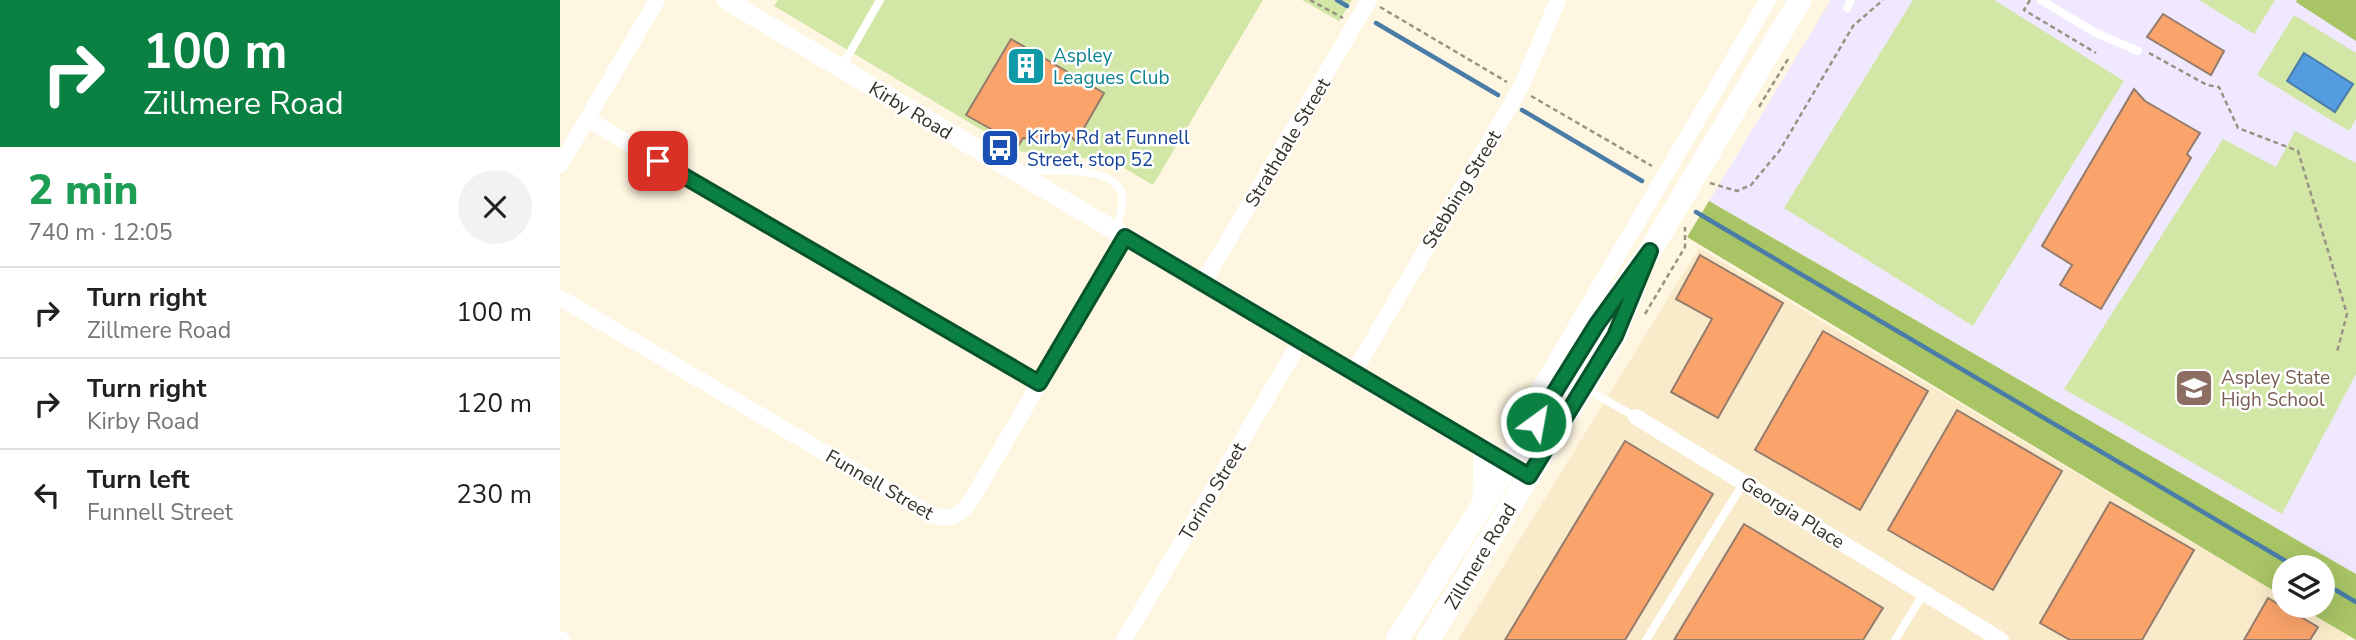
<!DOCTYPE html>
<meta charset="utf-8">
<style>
:root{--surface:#fff;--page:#f2f2f2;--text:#202124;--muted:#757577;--line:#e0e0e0}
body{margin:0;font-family:"Nunito Sans",sans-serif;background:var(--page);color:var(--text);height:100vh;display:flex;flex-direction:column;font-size:26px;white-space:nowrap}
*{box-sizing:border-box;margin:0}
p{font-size:23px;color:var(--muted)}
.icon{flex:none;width:38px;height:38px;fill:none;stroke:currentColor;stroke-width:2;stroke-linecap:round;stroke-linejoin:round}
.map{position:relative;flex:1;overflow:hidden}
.panel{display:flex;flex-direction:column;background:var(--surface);width:560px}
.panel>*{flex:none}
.banner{background:#0b8043;color:#fff;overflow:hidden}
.buttons{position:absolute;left:1712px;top:555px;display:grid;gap:14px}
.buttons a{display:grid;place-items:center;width:63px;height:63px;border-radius:50%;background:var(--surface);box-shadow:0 7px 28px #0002;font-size:35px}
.pin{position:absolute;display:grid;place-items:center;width:60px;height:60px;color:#fff;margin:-30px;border-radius:14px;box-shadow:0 4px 10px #0006}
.me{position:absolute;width:77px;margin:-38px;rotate:32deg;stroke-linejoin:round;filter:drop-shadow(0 0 5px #0008)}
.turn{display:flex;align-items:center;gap:24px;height:147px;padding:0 28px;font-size:32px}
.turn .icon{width:91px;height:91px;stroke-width:2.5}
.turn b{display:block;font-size:49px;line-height:60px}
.round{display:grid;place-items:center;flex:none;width:74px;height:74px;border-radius:37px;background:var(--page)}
.overview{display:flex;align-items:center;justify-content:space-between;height:119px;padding:0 28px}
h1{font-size:42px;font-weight:800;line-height:52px;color:#1e9e55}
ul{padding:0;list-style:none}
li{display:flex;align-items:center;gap:21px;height:91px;padding:0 28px;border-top:2px solid var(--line)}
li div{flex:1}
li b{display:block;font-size:26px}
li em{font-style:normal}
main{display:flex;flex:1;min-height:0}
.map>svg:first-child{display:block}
.built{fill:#f9eac9}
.education{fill:#f0e8fe}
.green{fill:#d2e7a6}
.forest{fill:#a8c465}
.water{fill:#539ce0;stroke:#4a7ca8;stroke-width:2}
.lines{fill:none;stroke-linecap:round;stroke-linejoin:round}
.stream{stroke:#4a7ca8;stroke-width:4.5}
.building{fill:#faa46b;stroke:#937c6d;stroke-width:2}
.path{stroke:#999283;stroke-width:2.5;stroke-dasharray:5 3.5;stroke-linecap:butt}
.service{stroke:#fff;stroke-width:8}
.minor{stroke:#fff;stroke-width:16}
.tertiary{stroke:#fff;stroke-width:19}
.secondary{stroke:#fff;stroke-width:23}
.route-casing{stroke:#07532c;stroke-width:18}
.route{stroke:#0b8043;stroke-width:12}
.labels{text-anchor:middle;stroke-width:5;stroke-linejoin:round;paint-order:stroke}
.culture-label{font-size:19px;fill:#0d838f;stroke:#fff;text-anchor:start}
.street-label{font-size:19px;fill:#353026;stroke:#fff}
.transit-label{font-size:19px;fill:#164399;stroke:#fff;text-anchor:start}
.education-label{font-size:19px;fill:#785e54;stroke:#fff;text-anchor:start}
</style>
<main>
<section class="panel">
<div class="banner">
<div class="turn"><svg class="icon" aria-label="right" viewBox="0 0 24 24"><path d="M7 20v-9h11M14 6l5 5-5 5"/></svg><div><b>100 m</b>Zillmere Road</div></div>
</div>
<div class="overview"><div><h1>2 min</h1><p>740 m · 12:05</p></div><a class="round"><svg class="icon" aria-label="close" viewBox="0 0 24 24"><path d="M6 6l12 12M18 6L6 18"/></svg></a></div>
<ul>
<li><svg class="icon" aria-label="right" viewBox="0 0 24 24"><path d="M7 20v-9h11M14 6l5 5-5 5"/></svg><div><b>Turn right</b><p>Zillmere Road</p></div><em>100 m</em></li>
<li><svg class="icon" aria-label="right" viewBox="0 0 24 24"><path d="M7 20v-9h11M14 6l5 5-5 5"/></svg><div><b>Turn right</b><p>Kirby Road</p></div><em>120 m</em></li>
<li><svg class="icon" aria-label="left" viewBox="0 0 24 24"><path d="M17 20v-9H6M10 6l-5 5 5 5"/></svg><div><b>Turn left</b><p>Funnell Street</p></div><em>230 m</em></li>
</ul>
</section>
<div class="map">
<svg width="1796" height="640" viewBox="0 0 1796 640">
<rect width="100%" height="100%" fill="#fff6e1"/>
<!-- built -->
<path class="built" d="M 1139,248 L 1724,597 L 1724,606 L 1737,606 L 1788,636 L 1785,640 L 898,640 Z"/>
<!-- education -->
<path class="education" d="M 1271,0 L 1737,0 L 1796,41 L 1796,574 L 1149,201 Z"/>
<!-- green -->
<path class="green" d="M 218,0 L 703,0 L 593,185 L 552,161 L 457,151 L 214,6 Z
M 742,0 L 792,0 L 779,21 Z
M 1353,0 L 1434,0 L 1564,81 L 1413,326 L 1224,208 Z
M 1639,0 L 1715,0 L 1694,34 Z
M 1734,15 L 1796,53 L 1796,119 L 1789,131 L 1697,75 Z
M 1735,131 L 1796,163 L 1796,374 L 1722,514 L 1504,389 L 1663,139 L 1716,167 Z"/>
<!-- forest -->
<path class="forest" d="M 1737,0 L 1796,0 L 1796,41 L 1736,2 Z
M 1149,201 L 1796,574 L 1796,640 L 1738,606 L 1762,606 L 1762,567 L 1724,567 L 1724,597 L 1127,237 Z"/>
<!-- water -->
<path class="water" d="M 1744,53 L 1793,84 L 1775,112 L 1727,81 Z"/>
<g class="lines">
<!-- stream -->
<path class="stream" d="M 777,0 L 787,6
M 816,23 L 938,95
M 962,110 L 1082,181
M 1136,212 L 1736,567
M 1762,582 L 1796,602"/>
</g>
<!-- building -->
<path class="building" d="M 1603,14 L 1664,51 L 1651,75 L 1587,37 Z
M 451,39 L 544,93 L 516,142 L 507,132 L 484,141 L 463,138 L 459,145 L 406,115 Z
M 1574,89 L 1585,101 L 1640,133 L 1627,154 L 1631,158 L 1541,309 L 1500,285 L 1512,265 L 1482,246 Z
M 1140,255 L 1223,303 L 1158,418 L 1111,392 L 1152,319 L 1116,299 Z
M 1263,331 L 1368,391 L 1300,510 L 1195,450 Z
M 1397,410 L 1502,471 L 1433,590 L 1328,530 Z
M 1065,441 L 1153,494 L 1065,640 L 945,640 Z
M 1550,502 L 1634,550 L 1582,640 L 1510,640 L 1480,623 Z
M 1184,524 L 1323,608 L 1303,640 L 1114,640 Z
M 1708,598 L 1758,627 L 1750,640 L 1684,640 Z"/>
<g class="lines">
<!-- path -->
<path class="path" d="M 750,0 L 783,18
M 1470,0 L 1464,10 L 1536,53
M 820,7 L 947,82
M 1589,53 L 1647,85 L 1659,87 L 1678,128 L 1738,151 L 1787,314 L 1777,352
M 971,96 L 1092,166
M 1199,107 L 1228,59
M 1150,183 L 1177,191 L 1191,185 L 1220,150 L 1293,26 L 1323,0
M 1085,314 L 1125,247 L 1125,227"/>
<!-- service -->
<path class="service" d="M 1481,0 L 1536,33 L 1578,51
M 1287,8 L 1291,0
M 281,68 L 320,0
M 464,170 C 503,173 590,159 554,229
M 1026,389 L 1076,417
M 1086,640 L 1184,482
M 1335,640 L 1364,593"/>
<!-- minor -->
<path class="minor" d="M 27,119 L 479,383
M 0,165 L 97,0
M 643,283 L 809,0
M 0,298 L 368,513 C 385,521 399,518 410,502 L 565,237
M 794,372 L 960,89 L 998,0
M 1076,417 L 1441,640
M 976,422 L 972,407 L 975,396 L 1208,0
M 0,639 L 2,640
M 564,640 L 740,342"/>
<!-- tertiary -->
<path class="tertiary" d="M 166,0 L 960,471"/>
<!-- secondary -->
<path class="secondary" d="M 924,501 L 925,450
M 837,640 L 1037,324 L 1090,251 L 1240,0
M 868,640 L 1055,336 L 1075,286"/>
</g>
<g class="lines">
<!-- route casing -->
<g class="route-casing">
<path id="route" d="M 98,161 L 479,383 L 565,237 L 969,476 L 1055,336 L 1090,251 L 1037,324 L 976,422"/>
</g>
<!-- route -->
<use href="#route" class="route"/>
</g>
<!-- icons -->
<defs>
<g id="building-square" transform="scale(2.0125)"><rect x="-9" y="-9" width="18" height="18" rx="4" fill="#0f9aa8" stroke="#fff"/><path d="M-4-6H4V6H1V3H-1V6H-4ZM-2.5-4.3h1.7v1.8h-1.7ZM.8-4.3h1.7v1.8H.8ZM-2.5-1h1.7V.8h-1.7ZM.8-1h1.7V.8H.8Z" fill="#fff"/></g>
<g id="bus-square" transform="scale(2.0125)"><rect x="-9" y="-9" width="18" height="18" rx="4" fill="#1a4fb4" stroke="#fff"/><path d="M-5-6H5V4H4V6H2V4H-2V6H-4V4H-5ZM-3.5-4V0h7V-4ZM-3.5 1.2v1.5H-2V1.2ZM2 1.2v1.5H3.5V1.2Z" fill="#fff"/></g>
<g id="school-square" transform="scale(2.0125)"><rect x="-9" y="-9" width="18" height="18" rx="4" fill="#8d6e63" stroke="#fff"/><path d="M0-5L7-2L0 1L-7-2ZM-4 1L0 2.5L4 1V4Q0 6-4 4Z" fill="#fff"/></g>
</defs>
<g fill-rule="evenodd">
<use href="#building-square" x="466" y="66"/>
<use href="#bus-square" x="440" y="148"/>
<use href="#school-square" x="1634" y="388"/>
</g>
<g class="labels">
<!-- culture labels -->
<g class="culture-label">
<text x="493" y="62">Aspley<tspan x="493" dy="22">Leagues Club</tspan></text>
</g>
<!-- street labels -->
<g class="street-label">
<text transform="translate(351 110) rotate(31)" y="7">Kirby Road</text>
<text transform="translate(727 142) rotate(-59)" y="7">Strathdale Street</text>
<text transform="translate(901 189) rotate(-59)" y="7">Stebbing Street</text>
<text transform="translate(320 484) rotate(30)" y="7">Funnell Street</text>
<text transform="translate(652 491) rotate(-59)" y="7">Torino Street</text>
<text transform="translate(1233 512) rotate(32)" y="7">Georgia Place</text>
<text transform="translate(920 556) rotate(-59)" y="7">Zillmere Road</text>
</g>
<!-- transit labels -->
<g class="transit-label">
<text x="467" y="144">Kirby Rd at Funnell<tspan x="467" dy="22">Street, stop 52</tspan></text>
</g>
<!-- education labels -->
<g class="education-label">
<text x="1661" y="384">Aspley State<tspan x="1661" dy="22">High School</tspan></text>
</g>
</g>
</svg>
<div class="buttons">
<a><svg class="icon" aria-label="layers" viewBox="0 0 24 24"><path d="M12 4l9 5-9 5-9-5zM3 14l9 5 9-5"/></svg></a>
</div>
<div class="pin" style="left:98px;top:161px;background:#d93025"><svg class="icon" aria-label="arrive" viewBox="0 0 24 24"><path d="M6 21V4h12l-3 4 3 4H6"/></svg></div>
<svg class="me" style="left:976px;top:422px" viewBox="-20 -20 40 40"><circle r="17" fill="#0b8043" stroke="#fff" stroke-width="3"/><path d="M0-11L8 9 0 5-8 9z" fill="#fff"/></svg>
</div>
</main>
